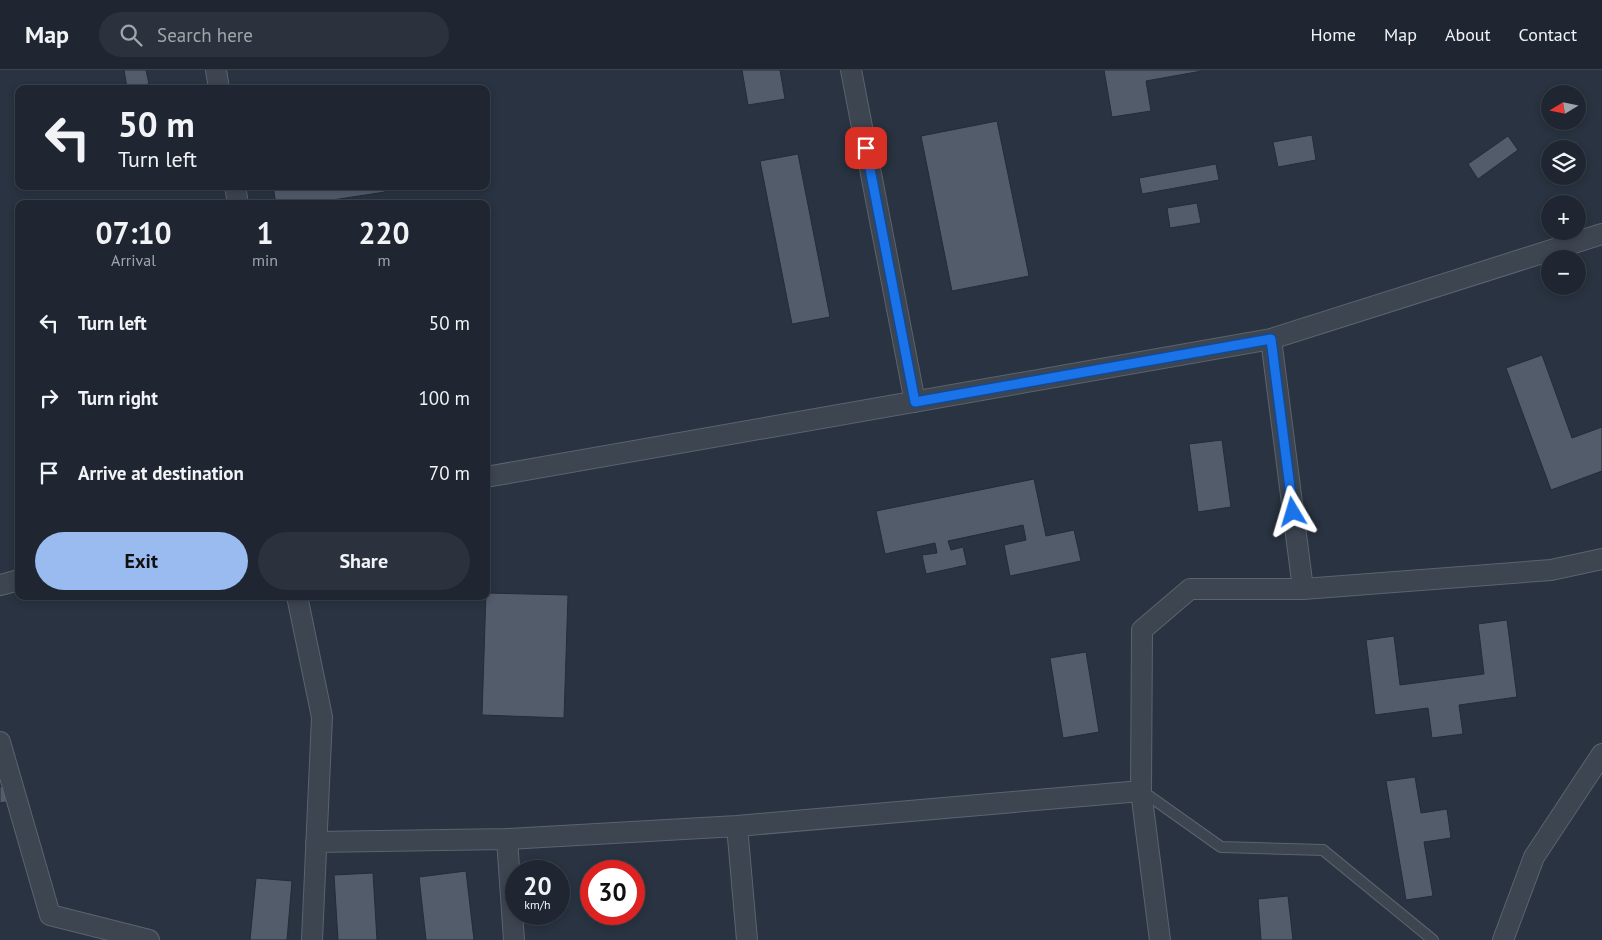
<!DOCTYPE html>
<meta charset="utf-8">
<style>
:root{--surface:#1f2631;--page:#2c323d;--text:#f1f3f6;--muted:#a1a5ab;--line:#3c434d;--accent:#9abbf0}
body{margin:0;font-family:"PT Sans",sans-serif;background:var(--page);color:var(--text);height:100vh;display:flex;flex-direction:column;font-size:19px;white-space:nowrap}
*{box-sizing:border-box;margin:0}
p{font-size:16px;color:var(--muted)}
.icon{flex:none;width:28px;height:28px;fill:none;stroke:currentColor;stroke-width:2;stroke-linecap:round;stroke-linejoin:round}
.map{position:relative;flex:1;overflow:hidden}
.drawer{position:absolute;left:15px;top:130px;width:475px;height:400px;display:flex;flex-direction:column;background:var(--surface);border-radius:10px;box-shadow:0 2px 8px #0003,0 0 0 1px var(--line)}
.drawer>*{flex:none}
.hud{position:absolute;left:15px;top:15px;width:475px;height:105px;border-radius:10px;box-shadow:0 2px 8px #0003,0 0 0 1px var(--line);background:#1f2631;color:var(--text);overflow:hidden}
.needle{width:32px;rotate:260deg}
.tools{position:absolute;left:1541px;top:15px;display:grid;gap:10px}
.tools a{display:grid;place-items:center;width:45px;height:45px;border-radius:50%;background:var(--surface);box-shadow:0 2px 8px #0003,0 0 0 1px var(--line);font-size:25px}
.speed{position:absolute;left:505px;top:790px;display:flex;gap:10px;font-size:25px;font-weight:700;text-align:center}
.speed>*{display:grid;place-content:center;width:65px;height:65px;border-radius:50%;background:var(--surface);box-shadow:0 2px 8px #0003,0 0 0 1px var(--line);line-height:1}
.speed small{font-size:12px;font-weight:400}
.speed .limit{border:8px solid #d22;background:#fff;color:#111}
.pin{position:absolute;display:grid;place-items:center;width:42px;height:42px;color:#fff;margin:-21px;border-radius:10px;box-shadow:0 2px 8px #0006}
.me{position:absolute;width:55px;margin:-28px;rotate:353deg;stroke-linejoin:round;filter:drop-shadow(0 0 4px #0008)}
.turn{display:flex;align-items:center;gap:18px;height:105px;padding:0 20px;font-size:22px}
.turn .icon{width:65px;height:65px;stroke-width:2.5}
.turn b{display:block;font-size:35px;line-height:42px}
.eta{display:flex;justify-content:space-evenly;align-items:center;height:85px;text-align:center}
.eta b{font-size:30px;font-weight:700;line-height:35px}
.button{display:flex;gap:10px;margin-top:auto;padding:10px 20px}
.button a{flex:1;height:58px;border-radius:30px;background:var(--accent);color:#111;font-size:20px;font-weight:700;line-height:58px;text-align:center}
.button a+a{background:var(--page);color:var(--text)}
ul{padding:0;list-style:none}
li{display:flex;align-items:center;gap:15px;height:75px;padding:0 20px}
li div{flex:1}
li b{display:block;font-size:19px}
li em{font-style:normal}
header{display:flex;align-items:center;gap:30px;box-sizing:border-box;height:70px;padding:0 25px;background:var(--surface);border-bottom:1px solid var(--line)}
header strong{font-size:24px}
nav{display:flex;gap:28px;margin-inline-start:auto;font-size:18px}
.search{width:350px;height:45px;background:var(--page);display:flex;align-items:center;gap:12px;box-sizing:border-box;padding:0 18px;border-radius:28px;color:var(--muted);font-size:19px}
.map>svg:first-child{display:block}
.building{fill:#535c6b;stroke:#242c38}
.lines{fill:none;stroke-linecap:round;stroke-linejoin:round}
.lane-casing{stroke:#5b636e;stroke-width:12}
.street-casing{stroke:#5b636e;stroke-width:22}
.lane{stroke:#3d4551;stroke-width:10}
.street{stroke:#3d4551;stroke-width:20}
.route-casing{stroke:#114b97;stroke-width:12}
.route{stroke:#1a73e8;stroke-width:9}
</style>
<header>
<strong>Map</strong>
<div class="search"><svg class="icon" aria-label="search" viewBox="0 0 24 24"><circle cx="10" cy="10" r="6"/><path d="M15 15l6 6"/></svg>Search here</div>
<nav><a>Home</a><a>Map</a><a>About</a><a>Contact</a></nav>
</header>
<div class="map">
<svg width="1602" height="870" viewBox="0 0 1602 870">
<rect width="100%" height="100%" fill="#293341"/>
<!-- building -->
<path class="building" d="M 124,0 L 146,0 L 149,14 L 127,18 Z
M 742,0 L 780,0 L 785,29 L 748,35 Z
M 1104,0 L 1202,0 L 1202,1 L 1146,11 L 1151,41 L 1112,47 Z
M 997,51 L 1029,206 L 952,221 L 921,66 Z
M 1312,65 L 1316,90 L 1278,97 L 1273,72 Z
M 1508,66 L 1518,80 L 1478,109 L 1468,94 Z
M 798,84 L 830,247 L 792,254 L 760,91 Z
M 1216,94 L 1219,110 L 1142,124 L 1139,108 Z
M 273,116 L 385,116 L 385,122 L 306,134 L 276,134 Z
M 1197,133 L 1201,153 L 1170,158 L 1167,138 Z
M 1542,285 L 1572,368 L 1602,357 L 1602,401 L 1551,420 L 1506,298 Z
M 1222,370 L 1231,437 L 1198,442 L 1189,374 Z
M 1034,409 L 1046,466 L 1074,460 L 1081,491 L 1010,506 L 1004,475 L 1026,470 L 1023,455 L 948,471 L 951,480 L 963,477 L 967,495 L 926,504 L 922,485 L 937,483 L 935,473 L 885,484 L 876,441 Z
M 486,523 L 568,525 L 564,648 L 482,645 Z
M 1507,550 L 1517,627 L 1459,635 L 1463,664 L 1432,668 L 1428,638 L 1375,645 L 1366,570 L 1394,566 L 1400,615 L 1484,604 L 1478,554 Z
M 1086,582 L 1099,662 L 1063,668 L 1050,588 Z
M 1415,707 L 1421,743 L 1447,739 L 1451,768 L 1424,772 L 1433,826 L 1406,830 L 1386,711 Z
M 10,715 L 12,731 L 0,733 L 0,717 Z
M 466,801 L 474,870 L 426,870 L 419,807 Z
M 373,803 L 377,870 L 338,870 L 334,805 Z
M 256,808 L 292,811 L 287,870 L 250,870 Z
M 1288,826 L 1293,870 L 1261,870 L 1258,829 Z"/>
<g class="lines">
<!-- lane casing -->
<g class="lane-casing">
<path id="lane" d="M 1142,721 L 1221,777 L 1323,780 L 1433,870"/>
</g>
<!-- street casing -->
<g class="street-casing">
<path id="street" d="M 216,0 L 219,19
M 851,0 L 915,332
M 235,116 L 238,134
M 1271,269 L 1303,519
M 486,407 L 1271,269 L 1602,164
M 0,515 L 19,510
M 297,526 L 322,647 L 312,870
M 0,672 L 50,845 L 149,870
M 737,756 L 747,870
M 316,772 L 507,769
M 514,870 L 507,769 L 737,756 L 1141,721
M 1160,870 L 1141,721 L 1142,560 L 1190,519 L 1303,519 L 1551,500 L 1602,489
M 1503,870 L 1534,787 L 1602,684"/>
</g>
<!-- lane -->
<use href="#lane" class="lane"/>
<!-- street -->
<use href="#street" class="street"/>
</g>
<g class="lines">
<!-- route casing -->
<g class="route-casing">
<path id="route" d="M 866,78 L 915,332 L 1271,269 L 1293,442"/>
</g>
<!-- route -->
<use href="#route" class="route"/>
</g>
</svg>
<div class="tools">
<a><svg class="needle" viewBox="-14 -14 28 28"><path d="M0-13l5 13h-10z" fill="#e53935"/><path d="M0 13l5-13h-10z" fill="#a1a5ab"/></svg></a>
<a><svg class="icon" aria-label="layers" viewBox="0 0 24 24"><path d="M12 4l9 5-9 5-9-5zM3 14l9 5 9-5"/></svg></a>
<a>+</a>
<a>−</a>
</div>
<div class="speed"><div>20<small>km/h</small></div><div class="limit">30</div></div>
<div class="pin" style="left:866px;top:78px;background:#d93025"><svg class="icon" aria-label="arrive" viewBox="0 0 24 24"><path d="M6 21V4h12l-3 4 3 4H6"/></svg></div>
<svg class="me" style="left:1293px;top:442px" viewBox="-20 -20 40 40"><path d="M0-17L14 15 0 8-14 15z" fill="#1a73e8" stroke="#fff" stroke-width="4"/></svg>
<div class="hud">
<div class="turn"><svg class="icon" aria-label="left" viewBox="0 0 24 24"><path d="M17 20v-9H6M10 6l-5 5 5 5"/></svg><div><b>50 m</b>Turn left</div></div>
</div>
<section class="drawer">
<div class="eta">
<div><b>07:10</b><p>Arrival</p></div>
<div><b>1</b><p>min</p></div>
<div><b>220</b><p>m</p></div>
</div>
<ul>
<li><svg class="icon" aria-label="left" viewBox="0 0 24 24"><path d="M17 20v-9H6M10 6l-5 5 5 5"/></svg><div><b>Turn left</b></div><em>50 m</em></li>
<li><svg class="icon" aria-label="right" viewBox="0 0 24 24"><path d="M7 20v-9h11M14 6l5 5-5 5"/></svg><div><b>Turn right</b></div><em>100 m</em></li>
<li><svg class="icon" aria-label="arrive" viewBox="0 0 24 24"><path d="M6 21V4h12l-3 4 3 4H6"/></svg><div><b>Arrive at destination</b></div><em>70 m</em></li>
</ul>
<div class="button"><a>Exit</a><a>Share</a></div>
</section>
</div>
